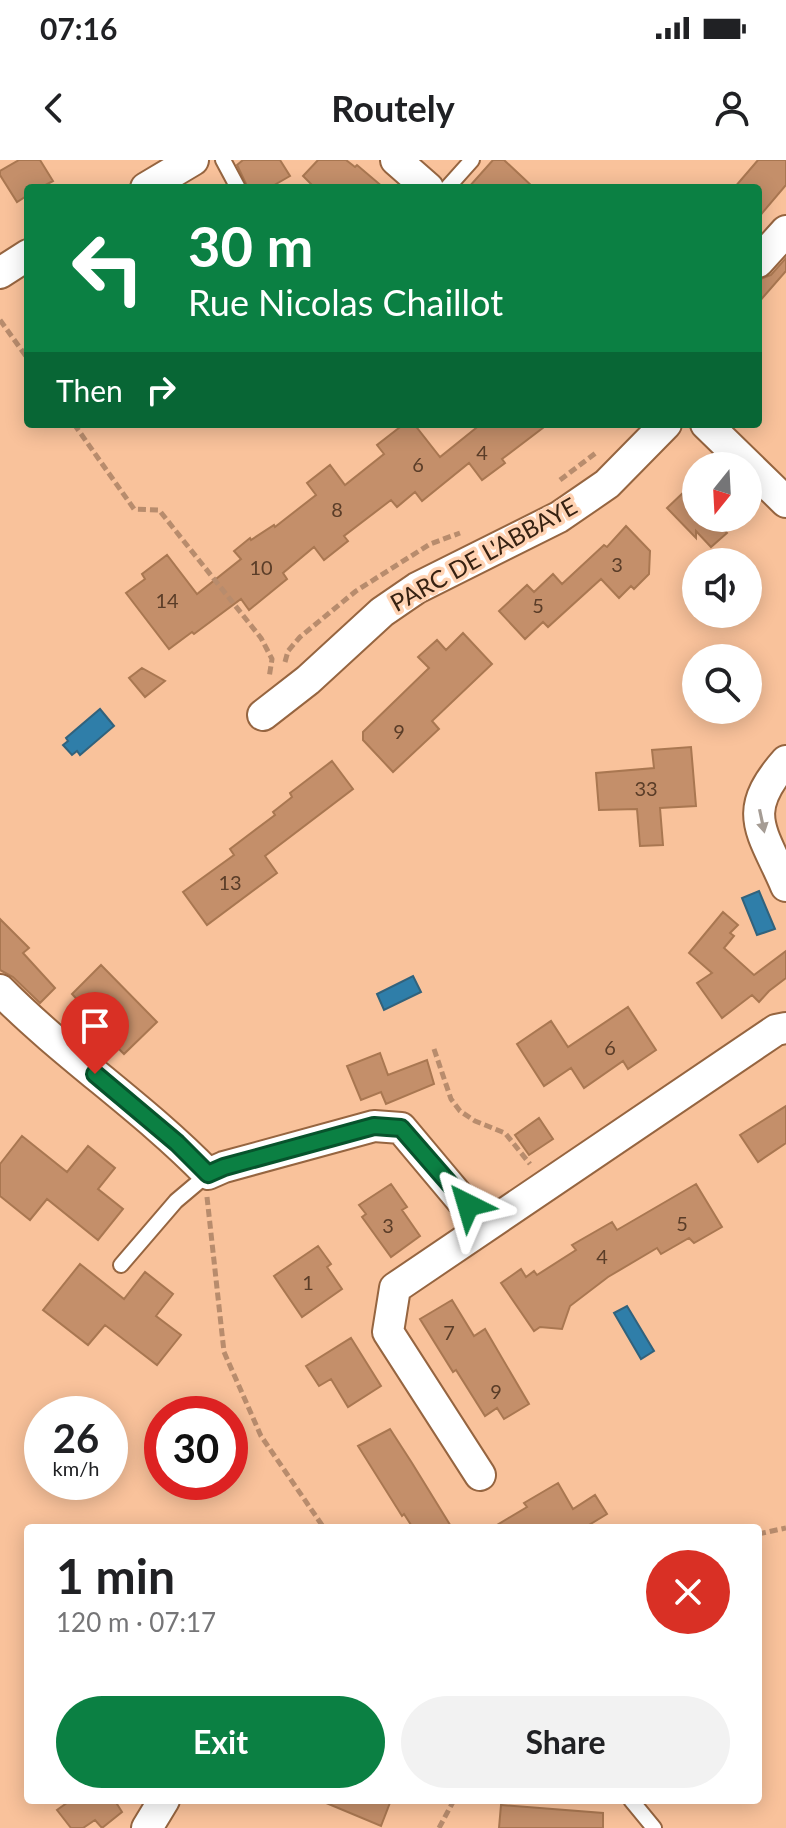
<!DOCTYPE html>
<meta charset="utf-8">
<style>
:root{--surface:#fff;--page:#f2f2f2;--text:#202124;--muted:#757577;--accent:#0b8043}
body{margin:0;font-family:Lato,sans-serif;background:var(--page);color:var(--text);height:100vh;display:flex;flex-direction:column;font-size:30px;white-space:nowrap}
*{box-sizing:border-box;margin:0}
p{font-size:26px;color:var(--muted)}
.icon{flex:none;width:44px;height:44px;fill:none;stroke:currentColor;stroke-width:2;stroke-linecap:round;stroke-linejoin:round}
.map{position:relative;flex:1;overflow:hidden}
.details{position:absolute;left:24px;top:1364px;width:738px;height:280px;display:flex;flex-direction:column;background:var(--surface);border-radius:8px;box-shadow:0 4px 20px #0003}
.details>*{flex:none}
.hud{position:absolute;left:24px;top:24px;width:738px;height:244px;border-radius:8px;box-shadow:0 4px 20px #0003;background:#0b8043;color:#fff;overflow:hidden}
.needle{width:52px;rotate:198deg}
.fabs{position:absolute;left:682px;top:292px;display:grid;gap:16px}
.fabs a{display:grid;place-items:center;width:80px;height:80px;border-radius:50%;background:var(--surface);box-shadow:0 4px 20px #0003;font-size:40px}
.speed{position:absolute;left:24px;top:1236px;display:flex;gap:16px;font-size:40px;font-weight:700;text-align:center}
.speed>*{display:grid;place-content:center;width:104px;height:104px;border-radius:50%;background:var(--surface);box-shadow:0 4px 20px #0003;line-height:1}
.speed small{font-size:20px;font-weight:400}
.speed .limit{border:12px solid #d22;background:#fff;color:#111}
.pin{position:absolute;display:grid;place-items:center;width:68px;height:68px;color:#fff;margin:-82px -34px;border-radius:50% 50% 50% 0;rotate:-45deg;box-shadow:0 0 8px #0007}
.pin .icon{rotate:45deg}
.me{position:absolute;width:88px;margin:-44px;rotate:320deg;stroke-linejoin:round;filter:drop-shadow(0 0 6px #0008)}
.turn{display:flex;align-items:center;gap:28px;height:168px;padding:0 32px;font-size:36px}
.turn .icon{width:104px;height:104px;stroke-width:2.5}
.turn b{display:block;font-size:56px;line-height:68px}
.then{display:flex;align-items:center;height:76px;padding:0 32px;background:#0003;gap:16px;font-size:30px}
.round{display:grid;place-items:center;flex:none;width:84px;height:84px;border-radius:42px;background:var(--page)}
.headline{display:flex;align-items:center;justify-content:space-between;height:136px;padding:0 32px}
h1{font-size:48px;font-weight:700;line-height:60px}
.cta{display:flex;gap:16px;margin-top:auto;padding:16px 32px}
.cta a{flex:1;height:92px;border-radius:48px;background:var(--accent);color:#fff;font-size:32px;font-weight:700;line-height:92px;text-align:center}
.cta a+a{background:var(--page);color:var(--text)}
.status{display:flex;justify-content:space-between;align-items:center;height:56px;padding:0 40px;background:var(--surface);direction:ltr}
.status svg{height:22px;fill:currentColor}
header{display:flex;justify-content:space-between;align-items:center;height:104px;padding:0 32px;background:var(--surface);font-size:36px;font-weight:700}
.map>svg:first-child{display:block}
.water{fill:#2f7ea9;stroke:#31627c;stroke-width:2}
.building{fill:#c48f6a;stroke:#a97751;stroke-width:2}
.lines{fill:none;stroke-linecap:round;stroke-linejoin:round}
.service-casing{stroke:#966540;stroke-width:18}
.minor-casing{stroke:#966540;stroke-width:34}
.path{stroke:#b88c6d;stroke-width:5;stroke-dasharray:8 4;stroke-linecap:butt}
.service{stroke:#fff;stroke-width:14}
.minor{stroke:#fff;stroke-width:30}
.oneway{fill:#a59c94}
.route-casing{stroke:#07532c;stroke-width:20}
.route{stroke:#0b8043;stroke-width:14}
.labels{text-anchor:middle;stroke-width:7;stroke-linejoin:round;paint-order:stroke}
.number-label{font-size:20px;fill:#5a3d28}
.street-label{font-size:24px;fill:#372212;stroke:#ffd2b2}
</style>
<div class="status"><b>07:16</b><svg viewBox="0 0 49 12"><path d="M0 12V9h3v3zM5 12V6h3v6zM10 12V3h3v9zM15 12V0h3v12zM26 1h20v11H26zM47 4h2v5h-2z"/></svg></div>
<header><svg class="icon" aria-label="back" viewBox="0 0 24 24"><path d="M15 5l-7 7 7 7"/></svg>Routely<svg class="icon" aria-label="person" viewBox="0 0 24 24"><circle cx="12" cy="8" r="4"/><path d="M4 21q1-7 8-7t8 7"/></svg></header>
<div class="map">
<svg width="786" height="1668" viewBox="0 0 786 1668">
<rect width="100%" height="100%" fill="#f9c29b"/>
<!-- water -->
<path class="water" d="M 100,549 L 114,566 L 80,595 L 77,591 L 72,595 L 63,585 L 68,581 L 66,578 Z
M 759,731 L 775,769 L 757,775 L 742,738 Z
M 413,816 L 421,832 L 384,850 L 377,834 Z
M 627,1146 L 654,1191 L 641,1199 L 614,1153 Z"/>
<!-- building -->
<path class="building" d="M 19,0 L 40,0 L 53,21 L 40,28 L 28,28 L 28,35 L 17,42 L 0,15 L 0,11 Z
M 243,0 L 280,0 L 290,16 L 269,28 L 248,28 L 237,5 Z
M 318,0 L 346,0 L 355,7 L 357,5 L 384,28 L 315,28 L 303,16 Z
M 493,0 L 504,0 L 534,28 L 468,28 Z
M 758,0 L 786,0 L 786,25 L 758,58 L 758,28 L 734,28 Z
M 786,98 L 786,111 L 758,143 L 758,120 L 771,115 Z
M 404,264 L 414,264 L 440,297 L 481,264 L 548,264 L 502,299 L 505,303 L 482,320 L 469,303 L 422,341 L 415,332 L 397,347 L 391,340 L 344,376 L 348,381 L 324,400 L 314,387 L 283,413 L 287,419 L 249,450 L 241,439 L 194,474 L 192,472 L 169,489 L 126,433 L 145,419 L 142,414 L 167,395 L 197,434 L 241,399 L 234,391 L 250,378 L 251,380 L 274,365 L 275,367 L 316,335 L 307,323 L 330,305 L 345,325 L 384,294 L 377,285 Z
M 686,330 L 696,341 L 696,358 L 713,358 L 727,373 L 711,387 L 696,371 L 696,378 L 667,348 Z
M 626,366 L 650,391 L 649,414 L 634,429 L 631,426 L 619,438 L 601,419 L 548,467 L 543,462 L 525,479 L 499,451 L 527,425 L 534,432 L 553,414 L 562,424 L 604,385 L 607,387 Z
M 463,473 L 492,504 L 432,561 L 439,569 L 393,612 L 363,580 L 363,572 L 429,508 L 418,497 L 437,480 L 446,490 Z
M 142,508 L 165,521 L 145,537 L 129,518 Z
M 691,587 L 696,646 L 660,648 L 663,685 L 640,686 L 637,649 L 599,650 L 596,613 L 654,608 L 652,590 Z
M 332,601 L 353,629 L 265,696 L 277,713 L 207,765 L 183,732 L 234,695 L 230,689 L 275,655 L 273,652 L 292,637 L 290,633 Z
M 723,752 L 738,765 L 730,773 L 734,776 L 724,788 L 754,815 L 786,791 L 786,818 L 769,831 L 759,842 L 752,835 L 722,858 L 697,823 L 712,813 L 689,793 Z
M 0,759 L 29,788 L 23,793 L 55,828 L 40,843 L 13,817 L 0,810 Z
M 101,805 L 157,862 L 124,894 L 93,863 L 96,860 L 72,834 Z
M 628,847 L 656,890 L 628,909 L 623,901 L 584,928 L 571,908 L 544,926 L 517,884 L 551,861 L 568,887 Z
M 380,893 L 388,915 L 427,900 L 434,924 L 386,944 L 381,932 L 361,940 L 347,906 Z
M 786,946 L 786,983 L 758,1002 L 740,975 Z
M 539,958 L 553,979 L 529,995 L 515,975 Z
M 22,976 L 67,1012 L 88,986 L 115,1008 L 98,1029 L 123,1049 L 98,1080 L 47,1039 L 30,1060 L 0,1036 L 0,1004 Z
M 391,1024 L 407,1047 L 402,1050 L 420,1076 L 391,1097 L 362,1057 L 366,1054 L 359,1045 Z
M 696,1024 L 722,1067 L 694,1083 L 689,1078 L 661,1094 L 657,1088 L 608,1117 L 570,1146 L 562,1169 L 540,1167 L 534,1171 L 501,1123 L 521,1109 L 526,1117 L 534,1111 L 537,1115 L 576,1090 L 572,1085 L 612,1062 L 617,1070 Z
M 318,1086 L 331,1104 L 327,1107 L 342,1129 L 302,1157 L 274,1116 Z
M 80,1104 L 124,1139 L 145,1112 L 173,1134 L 156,1156 L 181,1175 L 157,1205 L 105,1165 L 88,1185 L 43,1150 Z
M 452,1140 L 474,1176 L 485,1169 L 529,1244 L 504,1259 L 497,1248 L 485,1256 L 456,1210 L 453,1212 L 420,1159 Z
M 351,1178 L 381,1226 L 348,1247 L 331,1219 L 319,1226 L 306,1206 Z
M 390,1269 L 412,1303 L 452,1368 L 413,1368 L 404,1354 L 402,1356 L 358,1286 Z
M 558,1323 L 573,1349 L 595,1335 L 607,1354 L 584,1368 L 492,1368 L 527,1347 L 524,1343 Z
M 71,1640 L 122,1640 L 117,1644 L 122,1652 L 102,1668 L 95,1660 L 83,1668 L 71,1668 L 57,1650 Z
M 319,1640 L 391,1640 L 381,1666 Z
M 501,1645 L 603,1653 L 603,1668 L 499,1668 Z"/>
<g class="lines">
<!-- service casing -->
<g class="service-casing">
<path id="service" d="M 223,0 L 238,28
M 447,28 L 472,0
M 121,1105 L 176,1041 L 208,1014
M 631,1640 L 654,1668"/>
</g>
<!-- minor casing -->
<g class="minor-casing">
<path id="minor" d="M 396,0 L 428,28
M 146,28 L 193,0
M 758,102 L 786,71
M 0,113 L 28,95
M 706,264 L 786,342
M 263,555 L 308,520 L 382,452 L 417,428 L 559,357 L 607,324 L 666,264
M 786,601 C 740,653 762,670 786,726
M 0,830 C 65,896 143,947 208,1014 L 224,1007 L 374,966 L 401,968 L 484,1067
M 480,1315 L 388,1172 L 395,1128 L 776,870 L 786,868
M 147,1668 L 164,1640"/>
</g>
<!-- path -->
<path class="path" d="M 0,160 L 28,199
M 74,264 L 134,349 L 159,350 L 261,478 L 272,499 L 269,518
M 560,320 L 597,292
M 285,502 L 288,491 L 300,477 L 356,431 L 430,384 L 460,373
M 434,889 L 451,939 L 460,951 L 475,961 L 505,973 L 530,1004
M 207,1037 L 224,1192 L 261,1276 L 324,1368
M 758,1374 L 786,1368
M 439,1668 L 454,1640"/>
<!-- service -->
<use href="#service" class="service"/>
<!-- minor -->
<use href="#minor" class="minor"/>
</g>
<!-- one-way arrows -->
<defs><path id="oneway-solid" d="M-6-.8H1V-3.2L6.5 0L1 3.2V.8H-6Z" transform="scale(2)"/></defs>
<use class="oneway" href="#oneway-solid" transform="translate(762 661) rotate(78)"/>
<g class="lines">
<!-- route casing -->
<g class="route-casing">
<path id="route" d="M 95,914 L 177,983 L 208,1014 L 224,1007 L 374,966 L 401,968 L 468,1045"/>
</g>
<!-- route -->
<use href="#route" class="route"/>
</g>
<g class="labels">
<!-- number labels -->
<g class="number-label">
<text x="482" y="300">4</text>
<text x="418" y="312">6</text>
<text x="337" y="357">8</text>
<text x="617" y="412">3</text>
<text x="261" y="415">10</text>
<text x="167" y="448">14</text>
<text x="538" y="453">5</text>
<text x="399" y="579">9</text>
<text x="646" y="636">33</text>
<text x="230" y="730">13</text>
<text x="610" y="895">6</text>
<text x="682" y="1071">5</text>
<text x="388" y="1073">3</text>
<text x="602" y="1104">4</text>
<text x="308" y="1130">1</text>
<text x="449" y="1180">7</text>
<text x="496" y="1239">9</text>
</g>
<!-- street labels -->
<g class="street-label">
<text transform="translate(484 395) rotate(-29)" y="8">PARC DE L'ABBAYE</text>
</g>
</g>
</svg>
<div class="fabs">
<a><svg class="needle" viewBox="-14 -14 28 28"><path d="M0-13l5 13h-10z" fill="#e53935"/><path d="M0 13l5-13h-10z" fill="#757577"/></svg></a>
<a><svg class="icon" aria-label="sound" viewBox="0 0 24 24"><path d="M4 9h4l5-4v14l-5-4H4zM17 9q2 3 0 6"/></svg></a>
<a><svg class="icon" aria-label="search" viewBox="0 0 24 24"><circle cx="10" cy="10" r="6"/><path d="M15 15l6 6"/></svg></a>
</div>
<div class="speed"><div>26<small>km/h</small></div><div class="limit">30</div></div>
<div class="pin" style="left:95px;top:914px;background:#d93025"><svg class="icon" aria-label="arrive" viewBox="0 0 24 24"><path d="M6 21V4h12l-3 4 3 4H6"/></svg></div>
<svg class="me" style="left:468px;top:1045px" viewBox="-20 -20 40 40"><path d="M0-17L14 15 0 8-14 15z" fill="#0b8043" stroke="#fff" stroke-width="4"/></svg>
<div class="hud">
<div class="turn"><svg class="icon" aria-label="left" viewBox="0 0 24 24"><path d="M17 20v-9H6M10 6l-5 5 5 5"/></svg><div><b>30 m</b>Rue Nicolas Chaillot</div></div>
<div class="then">Then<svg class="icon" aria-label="right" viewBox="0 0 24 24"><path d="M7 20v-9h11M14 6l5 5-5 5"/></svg></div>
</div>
<section class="details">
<div class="headline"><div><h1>1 min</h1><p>120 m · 07:17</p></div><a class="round" style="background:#d93025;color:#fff"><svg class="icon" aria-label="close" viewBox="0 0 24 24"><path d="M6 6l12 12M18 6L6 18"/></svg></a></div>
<div class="cta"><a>Exit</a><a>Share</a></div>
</section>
</div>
